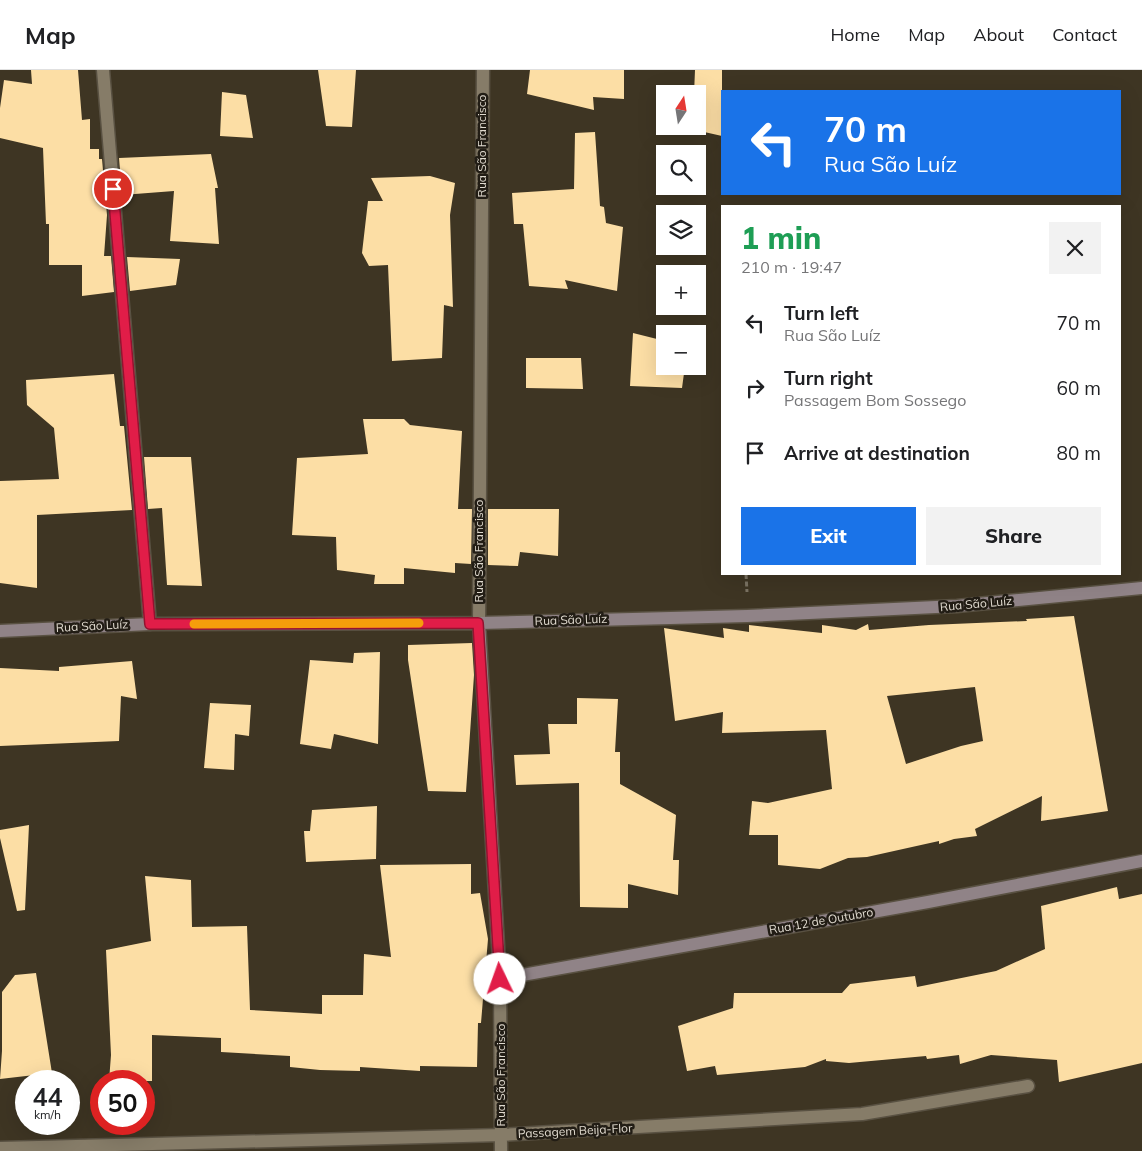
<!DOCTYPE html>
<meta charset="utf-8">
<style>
:root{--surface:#fff;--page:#f2f2f2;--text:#202124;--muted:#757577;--line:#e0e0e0;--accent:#1a73e8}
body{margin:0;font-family:Mulish,sans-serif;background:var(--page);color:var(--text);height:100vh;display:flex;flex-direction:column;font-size:19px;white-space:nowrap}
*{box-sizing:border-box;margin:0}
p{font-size:16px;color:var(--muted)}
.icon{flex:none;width:28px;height:28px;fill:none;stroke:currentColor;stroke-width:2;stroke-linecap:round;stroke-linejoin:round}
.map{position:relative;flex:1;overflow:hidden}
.sheet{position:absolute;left:721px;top:135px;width:400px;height:370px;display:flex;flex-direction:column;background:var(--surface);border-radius:0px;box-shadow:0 5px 20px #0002}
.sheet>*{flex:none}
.hud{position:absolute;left:721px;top:20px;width:400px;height:105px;border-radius:0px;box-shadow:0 5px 20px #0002;background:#1a73e8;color:#fff;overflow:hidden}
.needle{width:32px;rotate:12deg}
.controls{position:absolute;left:656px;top:15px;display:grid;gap:10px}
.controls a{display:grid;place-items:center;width:50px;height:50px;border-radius:0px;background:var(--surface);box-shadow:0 5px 20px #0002;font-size:25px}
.speed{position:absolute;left:15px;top:1000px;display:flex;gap:10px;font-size:25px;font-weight:700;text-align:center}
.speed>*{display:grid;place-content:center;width:65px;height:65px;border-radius:50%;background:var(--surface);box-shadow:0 5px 20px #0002;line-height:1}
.speed small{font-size:12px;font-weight:400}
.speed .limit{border:8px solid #d22;background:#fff;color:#111}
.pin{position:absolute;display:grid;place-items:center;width:42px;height:42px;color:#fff;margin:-21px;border:2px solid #fff;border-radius:50%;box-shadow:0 1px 5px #0007}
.me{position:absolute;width:55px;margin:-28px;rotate:357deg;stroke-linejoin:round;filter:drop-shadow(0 0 4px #0008)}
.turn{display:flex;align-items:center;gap:18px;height:105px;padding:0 20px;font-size:22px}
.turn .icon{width:65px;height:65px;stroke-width:2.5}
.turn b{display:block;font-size:35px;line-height:42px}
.round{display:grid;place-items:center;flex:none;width:52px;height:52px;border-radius:0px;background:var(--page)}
.overview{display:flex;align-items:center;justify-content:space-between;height:85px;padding:0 20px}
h1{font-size:30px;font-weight:800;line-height:38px;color:#1e9e55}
.cta{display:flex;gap:10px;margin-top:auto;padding:10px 20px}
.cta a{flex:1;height:58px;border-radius:0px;background:var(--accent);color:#fff;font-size:20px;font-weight:800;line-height:58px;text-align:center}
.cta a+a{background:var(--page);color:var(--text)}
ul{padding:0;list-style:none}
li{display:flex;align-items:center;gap:15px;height:65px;padding:0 20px}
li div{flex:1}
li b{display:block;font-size:19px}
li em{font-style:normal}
header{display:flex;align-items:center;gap:30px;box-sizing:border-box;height:70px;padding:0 25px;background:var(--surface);border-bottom:1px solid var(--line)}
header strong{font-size:24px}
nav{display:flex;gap:28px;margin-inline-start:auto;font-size:18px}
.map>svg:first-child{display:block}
.building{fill:#fcdea5;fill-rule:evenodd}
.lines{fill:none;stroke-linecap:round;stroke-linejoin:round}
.street-casing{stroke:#595142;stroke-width:15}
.secondary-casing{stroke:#595142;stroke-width:15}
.path{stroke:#7a7262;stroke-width:3;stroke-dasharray:5 2.5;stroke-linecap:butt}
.street{stroke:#867c68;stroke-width:12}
.secondary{stroke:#908387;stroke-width:12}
.route-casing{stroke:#92132f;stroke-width:12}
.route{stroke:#e11d48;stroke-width:9}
.slow{stroke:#f59e0b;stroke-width:9}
.labels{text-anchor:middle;stroke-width:5;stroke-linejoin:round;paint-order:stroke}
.street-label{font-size:12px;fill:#e0dacf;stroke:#221d15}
</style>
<header>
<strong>Map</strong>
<nav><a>Home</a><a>Map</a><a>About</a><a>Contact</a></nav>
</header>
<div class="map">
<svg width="1142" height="1081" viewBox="0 0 1142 1081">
<rect width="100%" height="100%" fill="#3e3523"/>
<!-- building -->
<path class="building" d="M 31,0 L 78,0 L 82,50 L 90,49 L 90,79 L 99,79 L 99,89 L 102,89 L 107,145 L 104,186 L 111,186 L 114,222 L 82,226 L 82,195 L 49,195 L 49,154 L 46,154 L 43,78 L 0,68 L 0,38 L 4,10 L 32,14 Z
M 318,0 L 356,0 L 352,57 L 326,56 Z
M 530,0 L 624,0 L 624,29 L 593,27 L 594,40 L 527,24 Z
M 695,0 L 722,0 L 722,66 L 691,59 L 692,56 L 698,56 L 698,24 L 694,24 Z
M 222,22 L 246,25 L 253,68 L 220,66 Z
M 595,62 L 600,136 L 604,137 L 606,153 L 623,157 L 617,221 L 565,210 L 568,219 L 529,216 L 523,154 L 514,154 L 512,123 L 574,119 L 575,63 Z
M 211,84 L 218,118 L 215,118 L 219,174 L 170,171 L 174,121 L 122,125 L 119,88 Z
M 430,106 L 455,113 L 450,145 L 453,237 L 444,235 L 442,288 L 392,291 L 388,195 L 369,196 L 362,183 L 368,131 L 383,131 L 371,108 Z
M 127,187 L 180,189 L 176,215 L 130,221 Z
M 633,263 L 665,271 L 665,296 L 685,296 L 682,318 L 630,316 Z
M 526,288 L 581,288 L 583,319 L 526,318 Z
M 114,304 L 120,356 L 124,356 L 132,440 L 37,445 L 37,518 L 0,513 L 0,411 L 59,409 L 54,358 L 27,335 L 26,310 Z
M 363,349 L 404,349 L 410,355 L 462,361 L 458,439 L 472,439 L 471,494 L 455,493 L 455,503 L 404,498 L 404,514 L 374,514 L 375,505 L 337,500 L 336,467 L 292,465 L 297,388 L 368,384 Z
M 144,387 L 191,387 L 202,516 L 167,515 L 162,438 L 148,439 Z
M 488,439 L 559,439 L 558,486 L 520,482 L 518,496 L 488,495 Z
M 1074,546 L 1108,741 L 1041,751 L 1042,726 L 975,759 L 977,766 L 954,769 L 939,774 L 939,771 L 867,787 L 848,788 L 820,799 L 778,795 L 778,765 L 749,765 L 752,731 L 768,733 L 832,719 L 826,660 L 722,663 L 723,642 L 675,651 L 664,558 L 724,568 L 723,558 L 749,562 L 749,555 L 822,563 L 822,555 L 856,560 L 868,554 L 869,560 L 929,555 L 1027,551 L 1026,549 ZM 975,617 L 983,671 L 961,676 L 906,694 L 887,626 Z
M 472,573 L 474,605 L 466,722 L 428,721 L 408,590 L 408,575 Z
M 380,582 L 378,674 L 334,664 L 331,679 L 300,674 L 310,590 L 353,593 L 354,583 Z
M 132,591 L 137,629 L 121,626 L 119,671 L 0,676 L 0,598 L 59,601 L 59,597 Z
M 577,628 L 618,629 L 615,682 L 620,682 L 620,714 L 676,745 L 673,790 L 679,790 L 678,825 L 628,814 L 628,838 L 580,837 L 579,713 L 516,715 L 514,685 L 550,684 L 548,654 L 577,654 Z
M 210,633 L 251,635 L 249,666 L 235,664 L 234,700 L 204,698 Z
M 377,736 L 376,789 L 306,792 L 304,761 L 310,761 L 312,740 Z
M 29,755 L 25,840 L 17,841 L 0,768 L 0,760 Z
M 471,794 L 471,824 L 480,823 L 488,869 L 481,953 L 478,953 L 477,997 L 420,996 L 420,1001 L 360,997 L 360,1001 L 320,1000 L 290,997 L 290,986 L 221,982 L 221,968 L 152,965 L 152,1011 L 109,1011 L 111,985 L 106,880 L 151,871 L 145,806 L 191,810 L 192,857 L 247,856 L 250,940 L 322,944 L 322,925 L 363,925 L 364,884 L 391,887 L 380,795 Z
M 1117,817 L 1119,829 L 1142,824 L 1142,993 L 1059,1012 L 1057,990 L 991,985 L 960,994 L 959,985 L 927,989 L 926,986 L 849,993 L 826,991 L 826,989 L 805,997 L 717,1005 L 715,996 L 687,1001 L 678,956 L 733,938 L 734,923 L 842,923 L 850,914 L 915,906 L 917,917 L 996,901 L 1045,879 L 1041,836 Z
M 36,903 L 52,1003 L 0,1009 L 2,981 L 2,922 L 15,905 Z"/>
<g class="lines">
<!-- street casing -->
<g class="street-casing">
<path id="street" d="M 103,0 L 150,554
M 479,553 L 483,0
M 500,909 L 501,1081
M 0,1078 L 501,1065 L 862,1044 L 1028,1016"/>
</g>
<!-- secondary casing -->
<g class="secondary-casing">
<path id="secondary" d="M 479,553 L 500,909 L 928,832 L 1142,791
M 0,561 L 150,554 L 479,553 L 747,546 L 957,536 L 1142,518"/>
</g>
<!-- path -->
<path class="path" d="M 746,504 L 747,522"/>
<!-- street -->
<use href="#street" class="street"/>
<!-- secondary -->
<use href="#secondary" class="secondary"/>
</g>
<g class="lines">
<!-- route casing -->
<g class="route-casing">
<path id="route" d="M 113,119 L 150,554 L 478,553 L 500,909"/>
</g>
<!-- route -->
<use href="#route" class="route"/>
<!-- slow -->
<path class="slow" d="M 194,554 L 419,553"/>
</g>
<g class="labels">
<!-- street labels -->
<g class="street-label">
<text transform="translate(482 76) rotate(-90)" y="4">Rua São Francisco</text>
<text transform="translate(479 481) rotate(-90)" y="4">Rua São Francisco</text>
<text transform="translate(976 534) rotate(-5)" y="4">Rua São Luíz</text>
<text transform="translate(571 550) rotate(-2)" y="4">Rua São Luíz</text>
<text transform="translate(92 556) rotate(-3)" y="4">Rua São Luíz</text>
<text transform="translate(821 851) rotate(-10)" y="4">Rua 12 de Outubro</text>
<text transform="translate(501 1005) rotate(-90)" y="4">Rua São Francisco</text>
<text transform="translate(575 1061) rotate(-3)" y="4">Passagem Beija-Flor</text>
</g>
</g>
</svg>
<div class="controls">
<a><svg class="needle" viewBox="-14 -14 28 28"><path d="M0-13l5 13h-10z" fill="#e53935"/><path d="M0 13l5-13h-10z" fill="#757577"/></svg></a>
<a><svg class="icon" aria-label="search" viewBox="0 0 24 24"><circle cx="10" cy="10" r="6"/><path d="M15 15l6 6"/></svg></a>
<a><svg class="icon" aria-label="layers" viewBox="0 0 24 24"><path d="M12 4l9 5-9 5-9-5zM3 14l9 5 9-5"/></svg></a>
<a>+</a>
<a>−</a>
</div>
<div class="speed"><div>44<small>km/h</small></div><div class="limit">50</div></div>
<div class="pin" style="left:113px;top:119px;background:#d93025"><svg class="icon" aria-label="arrive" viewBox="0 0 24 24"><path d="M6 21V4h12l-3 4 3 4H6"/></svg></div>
<svg class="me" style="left:500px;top:909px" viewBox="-20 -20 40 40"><circle r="19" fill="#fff"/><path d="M0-13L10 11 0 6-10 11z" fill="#e11d48"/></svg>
<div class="hud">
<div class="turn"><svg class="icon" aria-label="left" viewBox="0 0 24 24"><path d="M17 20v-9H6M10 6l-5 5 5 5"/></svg><div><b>70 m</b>Rua São Luíz</div></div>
</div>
<section class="sheet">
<div class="overview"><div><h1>1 min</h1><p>210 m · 19:47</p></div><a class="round"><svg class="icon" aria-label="close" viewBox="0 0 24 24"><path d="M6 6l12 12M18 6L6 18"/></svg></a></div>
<ul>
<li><svg class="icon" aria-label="left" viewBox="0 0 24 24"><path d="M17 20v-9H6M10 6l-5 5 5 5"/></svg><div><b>Turn left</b><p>Rua São Luíz</p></div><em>70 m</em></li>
<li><svg class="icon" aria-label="right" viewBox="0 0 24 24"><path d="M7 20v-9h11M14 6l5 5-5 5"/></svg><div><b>Turn right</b><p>Passagem Bom Sossego</p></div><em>60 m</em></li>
<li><svg class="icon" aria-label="arrive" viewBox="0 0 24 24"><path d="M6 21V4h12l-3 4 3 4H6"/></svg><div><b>Arrive at destination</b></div><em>80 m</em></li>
</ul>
<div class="cta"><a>Exit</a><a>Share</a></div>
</section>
</div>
